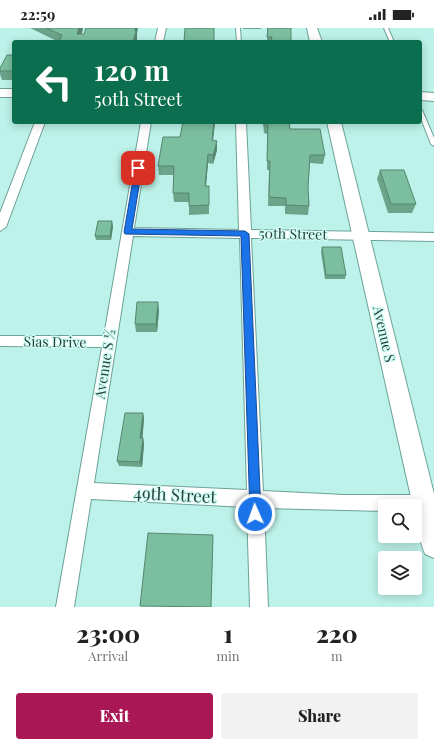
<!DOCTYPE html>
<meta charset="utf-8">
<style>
:root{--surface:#fff;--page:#f2f2f2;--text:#222;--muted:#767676;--accent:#a91854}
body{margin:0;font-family:"Playfair Display",serif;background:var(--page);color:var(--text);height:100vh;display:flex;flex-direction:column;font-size:15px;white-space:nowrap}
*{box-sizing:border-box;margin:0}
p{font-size:13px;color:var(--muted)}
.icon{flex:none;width:22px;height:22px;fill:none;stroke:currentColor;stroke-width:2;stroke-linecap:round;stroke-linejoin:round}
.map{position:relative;height:579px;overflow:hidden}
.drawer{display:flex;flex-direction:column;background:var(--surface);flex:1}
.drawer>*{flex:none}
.hud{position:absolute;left:12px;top:12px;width:410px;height:84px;border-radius:4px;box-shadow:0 2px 10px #0003;background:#0b6e4f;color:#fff;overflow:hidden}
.controls{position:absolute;left:378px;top:471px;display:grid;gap:8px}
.controls a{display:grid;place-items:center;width:44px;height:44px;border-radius:4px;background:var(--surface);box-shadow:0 2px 10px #0003;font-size:20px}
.pin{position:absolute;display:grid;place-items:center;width:34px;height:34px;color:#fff;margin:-17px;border-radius:8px;box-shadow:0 2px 6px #0006}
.me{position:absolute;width:44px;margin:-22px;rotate:358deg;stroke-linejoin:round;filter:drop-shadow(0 0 3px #0008)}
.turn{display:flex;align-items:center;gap:14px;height:84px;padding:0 16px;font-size:18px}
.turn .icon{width:52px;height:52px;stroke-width:2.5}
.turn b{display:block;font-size:28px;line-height:34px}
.eta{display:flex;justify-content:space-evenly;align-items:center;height:68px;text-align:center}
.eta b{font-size:24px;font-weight:800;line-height:28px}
.action{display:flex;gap:8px;margin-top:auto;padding:8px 16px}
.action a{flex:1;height:46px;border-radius:4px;background:var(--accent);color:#fff;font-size:16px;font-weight:800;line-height:46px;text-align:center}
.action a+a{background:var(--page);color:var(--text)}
.status{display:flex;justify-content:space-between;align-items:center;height:28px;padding:0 20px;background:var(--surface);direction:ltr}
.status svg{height:11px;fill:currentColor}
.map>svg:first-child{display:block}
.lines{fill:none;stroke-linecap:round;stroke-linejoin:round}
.lane-casing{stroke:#6da199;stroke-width:2}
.street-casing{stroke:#6da199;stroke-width:2}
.secondary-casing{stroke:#6da199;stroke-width:2}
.lane{fill:#fff;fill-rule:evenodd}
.street{fill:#fff;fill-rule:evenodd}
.secondary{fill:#fff;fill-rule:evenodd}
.wall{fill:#6ba48a}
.shaded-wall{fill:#578670}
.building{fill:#7cbfa0;stroke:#578670}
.route{fill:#1a73e8;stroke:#114b97}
.labels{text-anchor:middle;stroke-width:3;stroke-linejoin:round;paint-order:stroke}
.street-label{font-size:14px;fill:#2a413d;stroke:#d2fdf5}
.near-street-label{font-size:17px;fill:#2a413d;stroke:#d2fdf5}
</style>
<div class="status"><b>22:59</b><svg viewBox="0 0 49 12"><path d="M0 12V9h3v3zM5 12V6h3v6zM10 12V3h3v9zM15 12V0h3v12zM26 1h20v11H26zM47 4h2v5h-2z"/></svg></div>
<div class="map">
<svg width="434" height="579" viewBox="0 0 434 579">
<rect width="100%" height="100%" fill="#bcf2e9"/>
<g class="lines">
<!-- lane casing -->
<g class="lane-casing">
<path id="lane" d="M 236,0 L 240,0 L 241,14 L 237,14 Z
M 384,0 L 388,0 L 394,14 L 390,14 Z
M 420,81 L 422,82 L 434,110 L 434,118 L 431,116 L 420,88 Z"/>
</g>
<!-- street casing -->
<g class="street-casing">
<path id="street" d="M 158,0 L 166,0 L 163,14 L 155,14 Z
M 35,94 L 45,94 L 6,199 L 0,203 L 0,185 Z
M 141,94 L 151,94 L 134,200 L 239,202 L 236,94 L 246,94 L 251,202 L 434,205 L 434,213 L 251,210 L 263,463 L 344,467 L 434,467 L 434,483 L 415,483 L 415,478 L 385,478 L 385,483 L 264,480 L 268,579 L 250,579 L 247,479 L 91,471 L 74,579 L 56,579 L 102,319 L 0,318 L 0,308 L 104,308 ZM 133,208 L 240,210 L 247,462 L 94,455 Z"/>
</g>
<!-- secondary casing -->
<g class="secondary-casing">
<path id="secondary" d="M 307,0 L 317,0 L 322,14 L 310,14 Z
M 0,61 L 14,61 L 14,69 L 0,69 Z
M 420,64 L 434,65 L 434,73 L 420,72 Z
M 327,94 L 341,94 L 434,466 L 434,530 L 425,526 C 419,511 415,494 415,478 L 413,478 Z"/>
</g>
<!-- lane -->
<use href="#lane" class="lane"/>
<!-- street -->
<use href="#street" class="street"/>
<!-- secondary -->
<use href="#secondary" class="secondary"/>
</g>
<!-- wall -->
<path class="wall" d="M 30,0 L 83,0 L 82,6 L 137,6 L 137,14 L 59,14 Z
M 243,0 L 261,0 L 261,1 L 243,1 Z
M 267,0 L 291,0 L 291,14 L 267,14 Z
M 14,27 L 14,52 L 2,52 L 0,46 L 0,40 Z
M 183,94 L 215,94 L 213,112 L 217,122 L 213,136 L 208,135 L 206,158 L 209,158 L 209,186 L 189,187 L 189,174 L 174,174 L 173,165 L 174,147 L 159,147 L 158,138 L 180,109 Z
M 263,94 L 289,94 L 290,101 L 325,127 L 323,136 L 310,135 L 308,159 L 309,178 L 308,187 L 285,186 L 285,178 L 268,178 L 269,142 L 267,142 L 267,106 L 264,105 Z
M 380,142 L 416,176 L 412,185 L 388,185 L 377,151 Z
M 113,198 L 111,212 L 96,212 L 95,208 Z
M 322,219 L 346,247 L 345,251 L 325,251 L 321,224 Z
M 159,282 L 157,304 L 136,304 L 135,296 Z
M 143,385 L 144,391 L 142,410 L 143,410 L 144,416 L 142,439 L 119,438 L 117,433 Z"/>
<!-- shaded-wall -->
<path class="shaded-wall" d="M 79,0 L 83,0 L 79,14 L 77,6 Z
M 135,0 L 138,0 L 137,6 L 137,14 L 133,14 Z
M 214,94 L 215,94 L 212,121 L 212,112 Z
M 217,113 L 217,122 L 213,136 L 213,127 Z
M 208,126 L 208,135 L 205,167 L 205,158 Z
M 112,193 L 113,198 L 111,212 L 110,208 Z
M 158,274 L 159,282 L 157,304 L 156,296 Z
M 143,385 L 144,391 L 142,416 L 140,410 Z
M 143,410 L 144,416 L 142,439 L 140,434 Z"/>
<!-- building -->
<path class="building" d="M 46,0 L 79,0 L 77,6 L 84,6 L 86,0 L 135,0 L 135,3 L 136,3 L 133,14 L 59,14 L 62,7 Z
M 185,0 L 214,0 L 214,14 L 184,14 Z
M 268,0 L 291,0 L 291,14 L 271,14 L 272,9 L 267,9 Z
M 7,27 L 14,27 L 14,43 L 0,43 L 0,40 Z
M 183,94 L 214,94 L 212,112 L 217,113 L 213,127 L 208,126 L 205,158 L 209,158 L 209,177 L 189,178 L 189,165 L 173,165 L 174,138 L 158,138 L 163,109 L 180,109 Z
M 264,94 L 289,94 L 290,101 L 320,101 L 325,127 L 310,127 L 308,159 L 309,178 L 286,177 L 286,170 L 269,169 L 270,133 L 267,133 L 268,97 L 264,97 Z
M 380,142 L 404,142 L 416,176 L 391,176 Z
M 98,193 L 112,193 L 110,208 L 95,208 Z
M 322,219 L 341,219 L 346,247 L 326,247 Z
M 137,274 L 158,274 L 156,296 L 135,296 Z
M 125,385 L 143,385 L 140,410 L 143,410 L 140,434 L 117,433 Z
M 148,505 L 213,507 L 211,579 L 140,578 Z"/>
<!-- route -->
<path class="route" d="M 138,138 L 142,140 L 132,201 L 245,203 L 249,206 L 261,486 L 260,490 L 255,492 L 251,490 L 250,486 L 241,208 L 125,206 L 124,204 L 135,140 Z"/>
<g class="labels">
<!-- street labels -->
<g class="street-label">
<text transform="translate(293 206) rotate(1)" y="5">50th Street</text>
<text transform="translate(384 306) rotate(77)" y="5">Avenue S</text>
<text transform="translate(55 314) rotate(1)" y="5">Sias Drive</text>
<text transform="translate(105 336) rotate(-81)" y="5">Avenue S ½</text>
</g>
<!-- near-street labels -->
<g class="near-street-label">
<text transform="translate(175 467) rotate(3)" y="6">49th Street</text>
</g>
</g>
</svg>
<div class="controls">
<a><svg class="icon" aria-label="search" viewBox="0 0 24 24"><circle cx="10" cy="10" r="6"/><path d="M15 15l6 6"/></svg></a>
<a><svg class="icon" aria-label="layers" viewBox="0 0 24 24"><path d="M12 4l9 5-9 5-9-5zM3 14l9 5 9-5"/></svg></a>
</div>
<div class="pin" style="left:138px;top:140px;background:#d93025"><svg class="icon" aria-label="arrive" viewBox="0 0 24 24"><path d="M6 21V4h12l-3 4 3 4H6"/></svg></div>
<svg class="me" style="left:255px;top:486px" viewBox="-20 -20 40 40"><circle r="17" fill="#1a73e8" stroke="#fff" stroke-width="3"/><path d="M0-11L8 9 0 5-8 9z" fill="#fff"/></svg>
<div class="hud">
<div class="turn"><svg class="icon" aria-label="left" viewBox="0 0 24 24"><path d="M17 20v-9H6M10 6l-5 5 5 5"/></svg><div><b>120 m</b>50th Street</div></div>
</div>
</div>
<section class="drawer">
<div class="eta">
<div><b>23:00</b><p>Arrival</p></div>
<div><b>1</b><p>min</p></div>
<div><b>220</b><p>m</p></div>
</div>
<div class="action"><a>Exit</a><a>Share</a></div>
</section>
